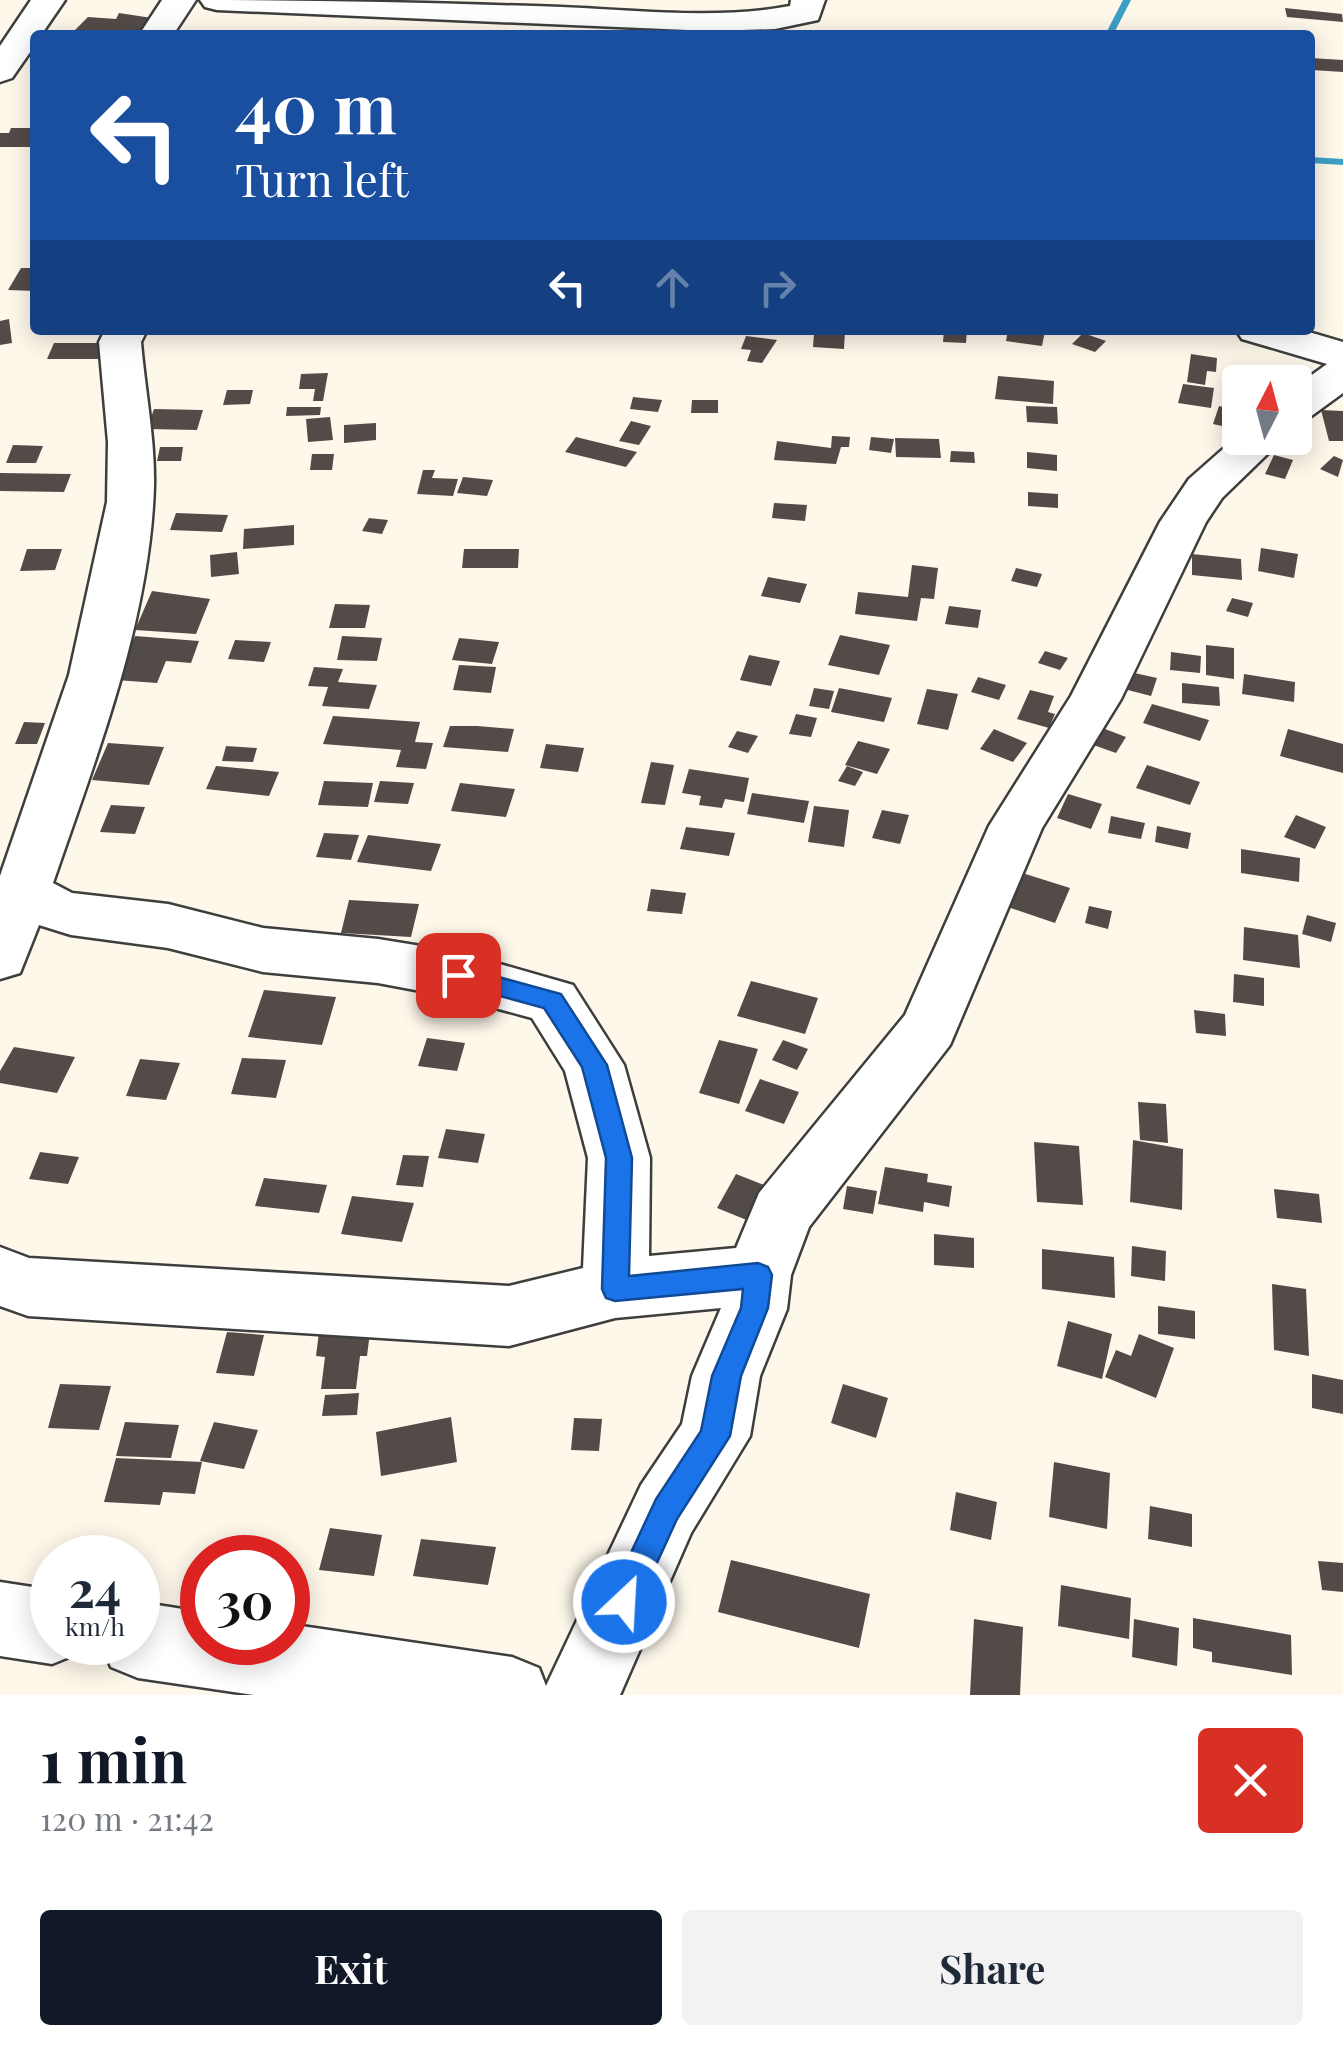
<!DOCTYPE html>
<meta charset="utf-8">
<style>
:root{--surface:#fff;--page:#f2f2f3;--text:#1f2937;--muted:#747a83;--accent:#111827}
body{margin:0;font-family:"Playfair Display",serif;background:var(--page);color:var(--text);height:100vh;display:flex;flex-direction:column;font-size:38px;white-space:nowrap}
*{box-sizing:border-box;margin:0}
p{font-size:32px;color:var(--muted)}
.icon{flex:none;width:55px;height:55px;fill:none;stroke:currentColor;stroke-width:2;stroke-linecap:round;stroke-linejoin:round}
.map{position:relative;height:1695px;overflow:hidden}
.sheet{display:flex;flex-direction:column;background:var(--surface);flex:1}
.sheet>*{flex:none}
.banner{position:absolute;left:30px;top:30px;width:1285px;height:305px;border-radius:10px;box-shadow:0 5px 25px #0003;background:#1a4fa0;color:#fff;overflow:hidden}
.needle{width:65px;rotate:6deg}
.fabs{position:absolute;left:1222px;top:365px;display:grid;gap:20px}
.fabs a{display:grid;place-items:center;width:90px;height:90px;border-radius:10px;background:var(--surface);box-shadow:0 5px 25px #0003;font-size:50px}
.speed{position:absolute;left:30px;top:1535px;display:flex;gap:20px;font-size:50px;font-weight:700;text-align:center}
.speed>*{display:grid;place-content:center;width:130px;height:130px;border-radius:50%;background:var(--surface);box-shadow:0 5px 25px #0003;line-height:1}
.speed small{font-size:25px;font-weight:400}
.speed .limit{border:15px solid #d22;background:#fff;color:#111}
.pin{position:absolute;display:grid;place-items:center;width:85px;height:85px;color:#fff;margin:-42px;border-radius:20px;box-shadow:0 5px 15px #0006}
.me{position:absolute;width:110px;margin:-55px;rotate:25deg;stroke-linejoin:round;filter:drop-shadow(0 0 8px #0008)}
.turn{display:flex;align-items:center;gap:35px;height:210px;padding:0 40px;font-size:45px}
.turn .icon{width:130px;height:130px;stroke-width:2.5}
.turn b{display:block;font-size:70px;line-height:85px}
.lanes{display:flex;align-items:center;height:95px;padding:0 40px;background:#0003;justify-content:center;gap:50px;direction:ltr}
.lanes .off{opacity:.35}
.round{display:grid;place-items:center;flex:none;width:105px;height:105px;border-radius:10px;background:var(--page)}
.summary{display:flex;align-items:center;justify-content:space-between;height:170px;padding:0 40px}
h1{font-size:60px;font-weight:700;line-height:75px;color:var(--accent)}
.action{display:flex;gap:20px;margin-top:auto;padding:20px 40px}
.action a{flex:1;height:115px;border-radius:10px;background:var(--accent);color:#fff;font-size:40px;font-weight:700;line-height:115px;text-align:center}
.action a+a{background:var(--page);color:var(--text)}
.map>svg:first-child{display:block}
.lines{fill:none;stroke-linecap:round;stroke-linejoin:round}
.stream{fill:#3d9fc5;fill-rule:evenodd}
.building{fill:#534b48}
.street-casing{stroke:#3e3e3e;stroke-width:5}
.street{fill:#fff;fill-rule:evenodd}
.route{fill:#1a73e8;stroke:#114b97;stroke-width:2.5}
</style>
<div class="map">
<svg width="1343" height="1695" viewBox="0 0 1343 1695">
<rect width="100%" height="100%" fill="#fef8eb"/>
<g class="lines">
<!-- stream -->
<path class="stream" d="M 1123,0 L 1131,0 L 1113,35 L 1105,35 Z
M 1310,157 L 1343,159 L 1343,165 L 1310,163 Z"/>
</g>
<!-- building -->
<path class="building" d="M 1285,8 L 1342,14 L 1343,22 L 1287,17 Z
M 119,13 L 152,18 L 141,31 L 145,32 L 143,35 L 71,34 L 88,17 L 116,19 Z
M 1310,58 L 1343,60 L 1343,72 L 1312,70 Z
M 11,128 L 32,128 L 35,147 L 0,147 L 0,133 L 9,133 Z
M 21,268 L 35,268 L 35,291 L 8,290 Z
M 9,319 L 12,343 L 0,345 L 0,321 Z
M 805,330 L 845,330 L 844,349 L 813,347 L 814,334 Z
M 944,330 L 967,330 L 966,343 L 943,342 Z
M 1008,330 L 1045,331 L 1042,346 L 1006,341 Z
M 1083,333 L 1106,341 L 1095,352 L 1072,344 Z
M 746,336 L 777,340 L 762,363 L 747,361 L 751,350 L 741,349 Z
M 54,343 L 104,343 L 98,359 L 47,359 Z
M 1191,354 L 1217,358 L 1216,372 L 1207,371 L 1205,385 L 1187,382 Z
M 328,373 L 323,401 L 313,401 L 315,389 L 299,389 L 301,374 Z
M 998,376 L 1054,381 L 1053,404 L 995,399 Z
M 1183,384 L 1214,388 L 1211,408 L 1178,403 Z
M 227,390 L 253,390 L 250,404 L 223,405 Z
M 633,397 L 662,400 L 658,412 L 630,409 Z
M 692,400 L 718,400 L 718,413 L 691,413 Z
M 1026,406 L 1057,407 L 1058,424 L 1027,422 Z
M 1219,406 L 1240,411 L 1240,430 L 1213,424 Z
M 287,407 L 321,407 L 320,415 L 286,416 Z
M 154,409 L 203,410 L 197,430 L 147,429 Z
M 1321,410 L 1343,411 L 1343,441 L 1329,441 Z
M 330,417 L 333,440 L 308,442 L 306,419 Z
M 631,421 L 651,426 L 639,445 L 619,441 Z
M 376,423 L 376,440 L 344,443 L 344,425 Z
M 832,436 L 850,437 L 849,447 L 841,447 L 836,464 L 774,460 L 777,441 L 831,448 Z
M 576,437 L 637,452 L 626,467 L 565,452 Z
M 871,437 L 894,439 L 891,453 L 869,450 Z
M 895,438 L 939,439 L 941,458 L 896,457 Z
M 13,445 L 43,446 L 36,463 L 6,463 Z
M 160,447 L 183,447 L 181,461 L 157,461 Z
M 951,451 L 974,452 L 975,463 L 950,462 Z
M 1027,452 L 1057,455 L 1057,471 L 1027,468 Z
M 312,454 L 334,454 L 332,470 L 310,470 Z
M 1274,455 L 1293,460 L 1285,479 L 1265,474 Z
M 1334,456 L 1343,460 L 1338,477 L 1320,469 Z
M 423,470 L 435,470 L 432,478 L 458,479 L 453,496 L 417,494 Z
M 0,473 L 71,474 L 64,492 L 0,491 Z
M 463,477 L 493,480 L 487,496 L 457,493 Z
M 1028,492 L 1058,494 L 1058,508 L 1028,506 Z
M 774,503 L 807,505 L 805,521 L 772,518 Z
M 176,513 L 228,515 L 222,532 L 170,530 Z
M 369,518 L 388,520 L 382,534 L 362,531 Z
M 294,525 L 294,545 L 243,549 L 244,529 Z
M 1261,548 L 1298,554 L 1294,578 L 1258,571 Z
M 27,549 L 62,549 L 55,570 L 20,571 Z
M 464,549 L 519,549 L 518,568 L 462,568 Z
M 237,552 L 239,574 L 211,577 L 210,555 Z
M 1192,554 L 1241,559 L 1242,580 L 1192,575 Z
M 912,565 L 938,568 L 934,599 L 921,598 L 917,621 L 855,614 L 858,592 L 908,597 Z
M 1016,568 L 1042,574 L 1037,587 L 1011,581 Z
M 768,577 L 807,584 L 800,603 L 761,596 Z
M 152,591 L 210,599 L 196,634 L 135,630 Z
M 1232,598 L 1253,603 L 1248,617 L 1226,611 Z
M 335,604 L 370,605 L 365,628 L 329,628 Z
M 949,606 L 981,610 L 978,628 L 945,624 Z
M 840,635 L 890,645 L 879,675 L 828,665 Z
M 135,636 L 199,641 L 191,663 L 166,661 L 157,683 L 116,680 Z
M 342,636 L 382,638 L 377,661 L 337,660 Z
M 459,638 L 499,642 L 492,664 L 452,660 Z
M 235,640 L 271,642 L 264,662 L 228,659 Z
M 1206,645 L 1234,648 L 1234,679 L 1206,675 Z
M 1045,651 L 1068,658 L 1060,670 L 1038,663 Z
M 1171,652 L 1201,656 L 1200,673 L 1170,670 Z
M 749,655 L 780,661 L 771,686 L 740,680 Z
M 459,665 L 496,667 L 491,693 L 453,690 Z
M 314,667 L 343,669 L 338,682 L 377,685 L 369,709 L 322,706 L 328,687 L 308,686 Z
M 1130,672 L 1157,678 L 1151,696 L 1124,689 Z
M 1244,674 L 1295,682 L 1294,702 L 1242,694 Z
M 978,677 L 1006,685 L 999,700 L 971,692 Z
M 1182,683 L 1219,687 L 1220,706 L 1182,703 Z
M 814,688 L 834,691 L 829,709 L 809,706 Z
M 839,688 L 892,698 L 884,722 L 831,712 Z
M 927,689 L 958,694 L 948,730 L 917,724 Z
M 1030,690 L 1054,696 L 1048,712 L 1055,714 L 1049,728 L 1017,719 Z
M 1152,704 L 1209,720 L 1200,741 L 1143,723 Z
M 796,714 L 817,718 L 811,737 L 789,734 Z
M 333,716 L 420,722 L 415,742 L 433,743 L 426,769 L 396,767 L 401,750 L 323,744 Z
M 24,722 L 45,723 L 37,744 L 15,744 Z
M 1092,724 L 1126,737 L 1116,753 L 1082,741 Z
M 450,726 L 477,726 L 514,729 L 508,752 L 443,747 Z
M 994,729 L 1027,743 L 1013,762 L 980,749 Z
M 1288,729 L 1343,744 L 1343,773 L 1280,756 Z
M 737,731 L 758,736 L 748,753 L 728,747 Z
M 858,741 L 890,749 L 877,774 L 845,765 Z
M 108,743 L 164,747 L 149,785 L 92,780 Z
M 546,744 L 584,748 L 578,772 L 540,768 Z
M 226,746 L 257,748 L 253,762 L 222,761 Z
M 651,762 L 674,765 L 665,805 L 641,803 Z
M 1147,765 L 1200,782 L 1190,805 L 1136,788 Z
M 216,766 L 279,772 L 269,796 L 206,789 Z
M 847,766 L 863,772 L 855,786 L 838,781 Z
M 689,769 L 749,778 L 744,802 L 725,799 L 722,808 L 699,805 L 701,796 L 682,793 Z
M 324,781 L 373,783 L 368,807 L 318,805 Z
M 380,781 L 414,783 L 408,804 L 374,802 Z
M 460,783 L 515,789 L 506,817 L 451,811 Z
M 752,793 L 809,801 L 804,823 L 747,814 Z
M 1068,794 L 1102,804 L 1091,829 L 1057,818 Z
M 111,805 L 145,807 L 135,834 L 100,832 Z
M 814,806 L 849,810 L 844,847 L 808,842 Z
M 882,810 L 909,815 L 900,844 L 872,838 Z
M 1296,815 L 1326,827 L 1315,849 L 1284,837 Z
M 1111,816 L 1145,823 L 1141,839 L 1108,833 Z
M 1157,826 L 1191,833 L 1188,849 L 1155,842 Z
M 686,827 L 735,833 L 729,856 L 680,849 Z
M 324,833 L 359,835 L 351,860 L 316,857 Z
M 368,835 L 441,844 L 431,871 L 357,862 Z
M 1241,849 L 1300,858 L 1299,882 L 1241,873 Z
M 1003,867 L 1070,888 L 1055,923 L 987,900 Z
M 651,889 L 686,893 L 682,914 L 647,911 Z
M 349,900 L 419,904 L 411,937 L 341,933 Z
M 1089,906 L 1112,911 L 1108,929 L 1085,923 Z
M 1307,915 L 1336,923 L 1331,942 L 1302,934 Z
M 1244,927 L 1298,935 L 1300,968 L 1243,960 Z
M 1234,974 L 1264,978 L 1264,1006 L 1233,1002 Z
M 751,981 L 818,998 L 805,1034 L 737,1016 Z
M 264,990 L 336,997 L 322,1045 L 248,1037 Z
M 1194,1010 L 1225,1014 L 1226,1036 L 1196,1033 Z
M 427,1038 L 465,1043 L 457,1071 L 418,1066 Z
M 719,1040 L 758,1049 L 739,1104 L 699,1093 Z
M 783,1040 L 808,1049 L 797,1070 L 772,1060 Z
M 14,1047 L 75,1057 L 57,1093 L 0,1083 L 0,1071 Z
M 242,1058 L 286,1060 L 276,1098 L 231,1094 Z
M 140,1059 L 180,1063 L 166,1100 L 126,1096 Z
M 760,1079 L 799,1092 L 784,1124 L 745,1111 Z
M 1138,1102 L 1166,1104 L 1168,1143 L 1140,1140 Z
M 446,1129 L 485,1134 L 478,1163 L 438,1158 Z
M 1133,1140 L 1183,1149 L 1182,1210 L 1130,1202 Z
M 1034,1142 L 1079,1146 L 1083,1205 L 1037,1202 Z
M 40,1152 L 79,1157 L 68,1184 L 29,1179 Z
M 403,1155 L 429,1156 L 423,1187 L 396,1185 Z
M 885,1167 L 928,1174 L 927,1182 L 952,1186 L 949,1207 L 924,1202 L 923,1212 L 878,1204 Z
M 736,1174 L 772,1188 L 754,1223 L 717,1208 Z
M 264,1178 L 327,1185 L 319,1213 L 255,1206 Z
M 847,1186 L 877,1191 L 873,1214 L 843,1209 Z
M 1274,1189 L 1319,1194 L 1322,1223 L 1277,1218 Z
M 352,1196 L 414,1203 L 402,1242 L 341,1234 Z
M 934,1234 L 974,1238 L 974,1268 L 934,1265 Z
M 1132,1246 L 1166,1251 L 1165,1281 L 1131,1276 Z
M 1042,1249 L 1114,1257 L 1115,1298 L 1042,1289 Z
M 1272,1284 L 1306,1289 L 1309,1356 L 1274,1350 Z
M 1158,1306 L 1195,1311 L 1195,1339 L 1158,1334 Z
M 321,1316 L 372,1316 L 367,1356 L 360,1356 L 356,1389 L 321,1389 L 325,1357 L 316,1356 Z
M 1068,1321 L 1112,1334 L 1102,1379 L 1057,1366 Z
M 227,1332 L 264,1335 L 254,1376 L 216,1373 Z
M 1139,1334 L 1174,1348 L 1156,1398 L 1105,1377 L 1116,1350 L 1131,1356 Z
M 1312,1374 L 1343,1380 L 1343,1414 L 1312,1408 Z
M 60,1384 L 111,1386 L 99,1430 L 48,1428 Z
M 843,1384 L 888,1398 L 876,1438 L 831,1423 Z
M 359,1393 L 357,1415 L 322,1416 L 325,1395 Z
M 451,1417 L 457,1462 L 381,1476 L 376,1432 Z
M 574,1418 L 602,1419 L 599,1451 L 571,1450 Z
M 125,1422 L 179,1425 L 171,1458 L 116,1456 Z
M 214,1422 L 258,1430 L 244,1469 L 200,1461 Z
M 116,1458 L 202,1462 L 195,1494 L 163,1492 L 160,1505 L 104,1502 Z
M 1054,1462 L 1110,1473 L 1107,1529 L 1049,1517 Z
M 956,1492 L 997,1502 L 991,1540 L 950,1530 Z
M 1150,1506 L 1192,1514 L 1192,1547 L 1148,1539 Z
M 330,1528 L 382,1535 L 374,1576 L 319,1570 Z
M 421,1539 L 496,1547 L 488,1585 L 413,1576 Z
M 731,1560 L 870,1594 L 859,1648 L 718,1612 Z
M 1318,1561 L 1343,1563 L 1343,1592 L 1322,1590 Z
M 1061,1585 L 1131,1598 L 1129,1639 L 1058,1626 Z
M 1193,1618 L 1291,1635 L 1292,1675 L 1212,1662 L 1212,1652 L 1193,1648 Z
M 974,1619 L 1023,1627 L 1020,1695 L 970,1695 Z
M 1134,1619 L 1179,1628 L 1177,1666 L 1132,1657 Z"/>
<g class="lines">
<!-- street casing -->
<g class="street-casing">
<path id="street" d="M 31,0 L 65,0 L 41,35 L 35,35 L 35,45 L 12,78 L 0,82 L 0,46 Z
M 162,0 L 196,0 L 173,35 L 139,35 Z
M 200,0 C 321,0 440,3 561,7 C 635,10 717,20 790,6 L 791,0 L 825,0 L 818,20 L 775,29 L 711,31 L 217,10 L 205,7 Z
M 105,330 L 147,330 L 141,342 C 145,390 155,438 154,486 C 150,621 96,757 53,883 L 72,893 L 168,904 L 263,928 L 378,939 L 458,952 L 573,985 L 624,1065 L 650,1158 L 649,1256 L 736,1248 L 759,1193 L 905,1015 L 989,826 L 1071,696 L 1160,522 L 1189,479 L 1240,434 L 1284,438 L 1222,498 L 1206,522 L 1121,699 L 1042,828 L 950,1045 L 809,1227 L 791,1275 L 787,1309 L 760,1376 L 750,1436 L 691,1533 L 620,1695 L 254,1695 L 138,1678 L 111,1667 L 101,1642 L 138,1642 L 138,1602 L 202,1612 L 202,1642 L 288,1642 L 288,1624 L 512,1657 L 539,1668 L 546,1686 L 641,1485 L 682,1424 L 692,1376 L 721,1308 L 615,1318 L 509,1346 L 28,1316 L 0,1306 L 0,1247 L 29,1258 L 509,1286 L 583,1268 L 588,1158 L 565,1071 L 532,1018 L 458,998 L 378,983 L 263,972 L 168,948 L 71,935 L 39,925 L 20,973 L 0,979 L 0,876 L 69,675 L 107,502 L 108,442 L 99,342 Z
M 1236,330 L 1302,330 L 1343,342 L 1343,393 L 1310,417 L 1295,421 L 1295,387 L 1327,364 L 1242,339 Z
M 0,1582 L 52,1590 L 52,1642 L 83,1642 L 79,1653 L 52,1664 L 0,1656 Z"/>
</g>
<!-- street -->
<use href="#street" class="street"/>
</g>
<!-- route -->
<path class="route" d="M 458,966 L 561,994 L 607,1065 L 632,1158 L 629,1276 L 758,1263 L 768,1267 L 772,1275 L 768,1308 L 741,1376 L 730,1436 L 677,1519 L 634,1613 L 624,1617 L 613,1613 L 608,1602 L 656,1499 L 701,1431 L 712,1376 L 741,1308 L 743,1289 L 615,1301 L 606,1298 L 602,1289 L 606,1158 L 582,1067 L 544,1008 L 449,982 L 446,975 Z"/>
</svg>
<div class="fabs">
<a><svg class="needle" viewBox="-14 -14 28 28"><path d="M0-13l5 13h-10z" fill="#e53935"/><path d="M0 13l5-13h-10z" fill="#747a83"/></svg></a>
</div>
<div class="speed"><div>24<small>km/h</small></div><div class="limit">30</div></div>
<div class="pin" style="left:458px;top:975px;background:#d93025"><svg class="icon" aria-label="arrive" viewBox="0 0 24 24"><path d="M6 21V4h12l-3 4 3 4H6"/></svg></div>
<svg class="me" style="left:624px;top:1602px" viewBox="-20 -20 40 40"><circle r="17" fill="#1a73e8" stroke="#fff" stroke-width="3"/><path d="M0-11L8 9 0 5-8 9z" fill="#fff"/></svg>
<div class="banner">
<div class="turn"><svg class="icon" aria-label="left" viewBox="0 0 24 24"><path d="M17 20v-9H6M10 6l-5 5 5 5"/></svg><div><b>40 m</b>Turn left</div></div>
<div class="lanes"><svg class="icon" aria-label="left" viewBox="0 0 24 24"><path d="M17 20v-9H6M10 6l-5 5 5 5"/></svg><svg class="icon off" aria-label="ahead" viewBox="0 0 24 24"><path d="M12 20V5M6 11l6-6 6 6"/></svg><svg class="icon off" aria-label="right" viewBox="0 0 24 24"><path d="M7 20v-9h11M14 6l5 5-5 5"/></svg></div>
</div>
</div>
<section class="sheet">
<div class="summary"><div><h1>1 min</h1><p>120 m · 21:42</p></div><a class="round" style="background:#d93025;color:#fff"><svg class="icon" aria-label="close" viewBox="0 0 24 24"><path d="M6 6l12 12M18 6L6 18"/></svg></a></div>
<div class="action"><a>Exit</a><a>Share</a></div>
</section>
